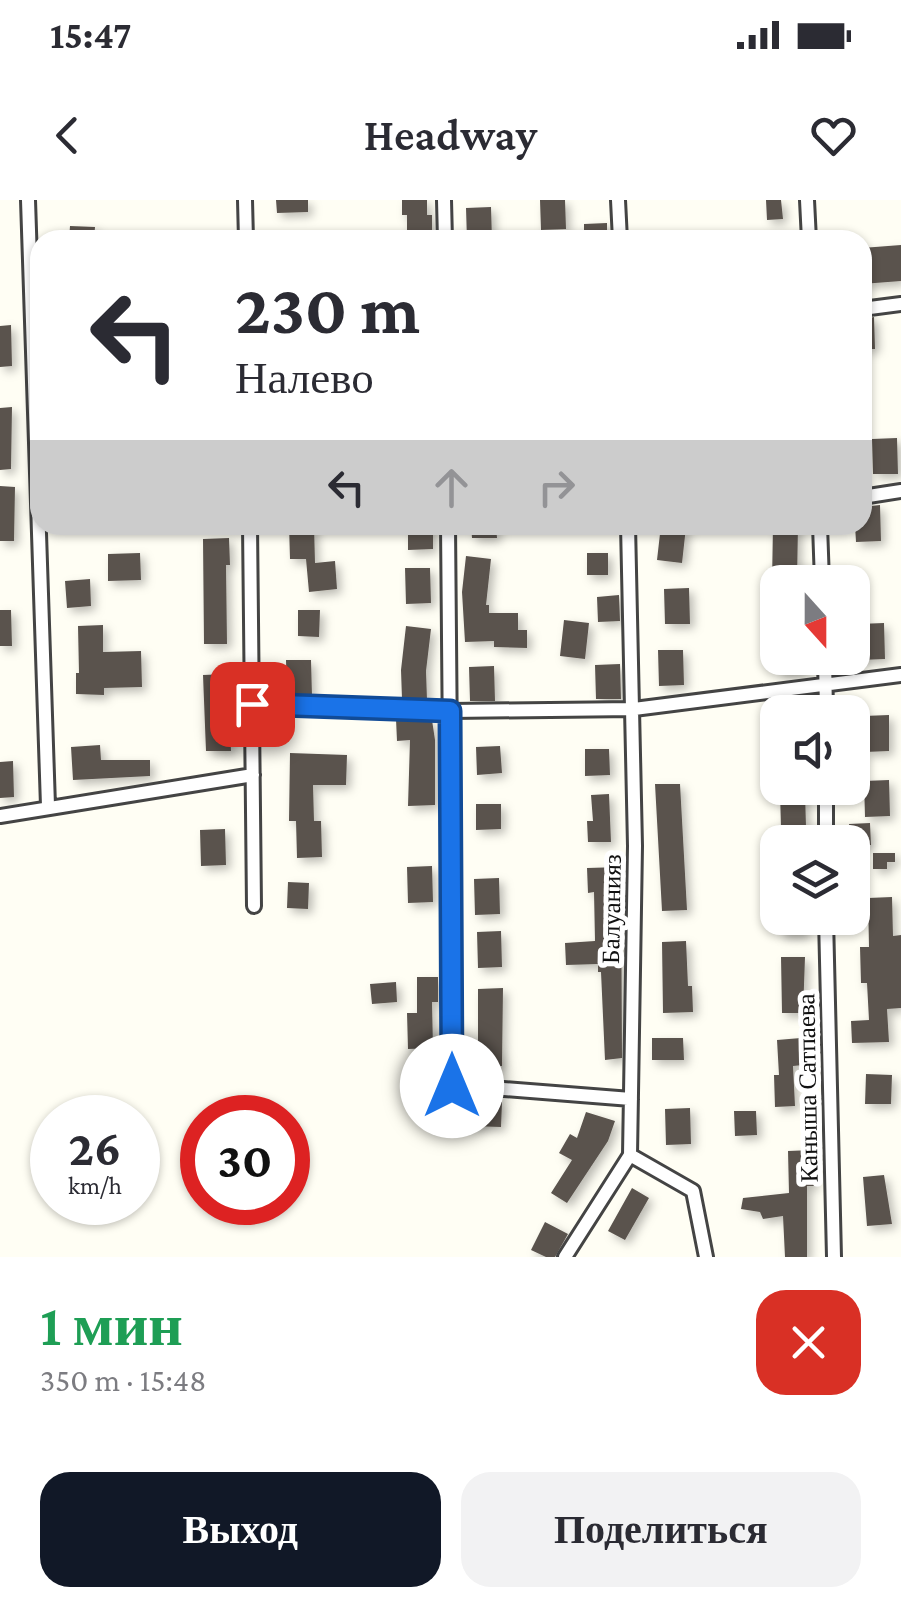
<!DOCTYPE html>
<html lang="ru">
<meta charset="utf-8">
<style>
:root{--surface:#fff;--page:#f2f2f3;--text:#2b2b33;--muted:#7c7c81;--accent:#111827}
body{margin:0;font-family:"Crimson Pro",serif;background:var(--page);color:var(--text);height:100vh;display:flex;flex-direction:column;font-size:38px;white-space:nowrap}
*{box-sizing:border-box;margin:0}
p{font-size:32px;color:var(--muted)}
.icon{flex:none;width:55px;height:55px;fill:none;stroke:currentColor;stroke-width:2;stroke-linecap:round;stroke-linejoin:round}
.map{position:relative;height:1057px;overflow:hidden}
.side{display:flex;flex-direction:column;background:var(--surface);flex:1}
.side>*{flex:none}
.banner{position:absolute;left:30px;top:30px;width:842px;height:305px;border-radius:30px;box-shadow:0 2px 8px #0004;background:#fff;color:var(--text);overflow:hidden}
.needle{width:65px;rotate:159deg}
.fabs{position:absolute;left:760px;top:365px;display:grid;gap:20px}
.fabs a{display:grid;place-items:center;width:110px;height:110px;border-radius:20px;background:var(--surface);box-shadow:0 2px 8px #0004;font-size:50px}
.speed{position:absolute;left:30px;top:895px;display:flex;gap:20px;font-size:50px;font-weight:700;text-align:center}
.speed>*{display:grid;place-content:center;width:130px;height:130px;border-radius:50%;background:var(--surface);box-shadow:0 2px 8px #0004;line-height:1}
.speed small{font-size:25px;font-weight:400}
.speed .limit{border:15px solid #d22;background:#fff;color:#111}
.pin{position:absolute;display:grid;place-items:center;width:85px;height:85px;color:#fff;margin:-42px;border-radius:20px;box-shadow:0 5px 15px #0006}
.me{position:absolute;width:110px;margin:-55px;rotate:0deg;stroke-linejoin:round;filter:drop-shadow(0 0 8px #0008)}
.turn{display:flex;align-items:center;gap:35px;height:210px;padding:0 40px;font-size:45px}
.turn .icon{width:130px;height:130px;stroke-width:2.5}
.turn b{display:block;font-size:70px;line-height:85px}
.lanes{display:flex;align-items:center;height:95px;padding:0 40px;background:#0003;justify-content:center;gap:50px;direction:ltr}
.lanes .off{opacity:.35}
.round{display:grid;place-items:center;flex:none;width:105px;height:105px;border-radius:30px;background:var(--page)}
.overview{display:flex;align-items:center;justify-content:space-between;height:170px;padding:0 40px}
h1{font-size:60px;font-weight:600;line-height:75px;color:#1e9e55}
.action{display:flex;gap:20px;margin-top:auto;padding:20px 40px}
.action a{flex:1;height:115px;border-radius:30px;background:var(--accent);color:#fff;font-size:40px;font-weight:600;line-height:115px;text-align:center}
.action a+a{background:var(--page);color:var(--text)}
.status{display:flex;justify-content:space-between;align-items:center;height:70px;padding:0 50px;background:var(--surface);direction:ltr}
.status svg{height:28px;fill:currentColor}
header{display:flex;justify-content:space-between;align-items:center;height:130px;padding:0 40px;background:var(--surface);font-size:45px;font-weight:600}
.map>svg:first-child{display:block}
.building{fill:#5a534d;filter:url(#shadow)}
.lines{fill:none;stroke-linecap:round;stroke-linejoin:round}
.minor-casing{stroke:#444;stroke-width:18}
.minor{stroke:#fff;stroke-width:12}
.route-casing{stroke:#114b97;stroke-width:25}
.route{stroke:#1a73e8;stroke-width:18}
.labels{text-anchor:middle;stroke-width:10;stroke-linejoin:round;paint-order:stroke}
.street-label{font-size:25px;fill:#111;stroke:#fff}
</style>
<div class="status"><b>15:47</b><svg viewBox="0 0 49 12"><path d="M0 12V9h3v3zM5 12V6h3v6zM10 12V3h3v9zM15 12V0h3v12zM26 1h20v11H26zM47 4h2v5h-2z"/></svg></div>
<header><svg class="icon" aria-label="back" viewBox="0 0 24 24"><path d="M15 5l-7 7 7 7"/></svg>Headway<svg class="icon" aria-label="heart" viewBox="0 0 24 24"><path d="M12 20l-8-8c-3-5 5-10 8-4 3-6 11-1 8 4z"/></svg></header>
<div class="map">
<svg width="901" height="1057" viewBox="0 0 901 1057">
<defs>
<filter id="shadow"><feDropShadow dx="4.5" dy="4.5" stdDeviation="5" flood-color="#0004"/></filter>
</defs>
<rect width="100%" height="100%" fill="#fffef4"/>
<!-- building -->
<path class="building" d="M 276,0 L 308,0 L 308,12 L 277,13 Z
M 402,0 L 427,0 L 427,15 L 432,15 L 432,40 L 407,40 L 407,15 L 402,15 Z
M 540,0 L 565,0 L 566,29 L 541,30 Z
M 766,0 L 781,0 L 783,19 L 767,20 Z
M 491,7 L 492,40 L 467,40 L 466,8 Z
M 607,23 L 607,40 L 584,40 L 584,24 Z
M 70,26 L 95,27 L 94,40 L 69,40 Z
M 901,45 L 901,81 L 862,84 L 862,48 Z
M 874,117 L 875,149 L 862,149 L 862,119 Z
M 11,125 L 12,166 L 0,167 L 0,126 Z
M 12,207 L 11,269 L 0,270 L 0,208 Z
M 897,238 L 898,274 L 873,274 L 872,239 Z
M 0,286 L 15,287 L 14,341 L 0,341 Z
M 880,305 L 881,341 L 856,342 L 855,325 L 862,325 L 862,307 Z
M 289,325 L 314,325 L 315,363 L 335,361 L 337,389 L 309,392 L 306,359 L 290,359 Z
M 408,325 L 433,325 L 433,349 L 408,350 Z
M 471,325 L 496,325 L 497,338 L 472,338 Z
M 661,325 L 686,327 L 682,363 L 657,360 Z
M 773,325 L 798,325 L 797,382 L 772,382 Z
M 229,338 L 230,365 L 226,365 L 227,444 L 204,444 L 203,339 Z
M 140,353 L 141,380 L 108,381 L 108,354 Z
M 587,353 L 608,353 L 608,375 L 587,375 Z
M 466,356 L 491,359 L 486,405 L 489,405 L 489,413 L 518,413 L 518,430 L 527,430 L 527,448 L 494,447 L 494,441 L 465,442 L 462,392 Z
M 405,368 L 430,368 L 431,403 L 406,404 Z
M 90,379 L 91,406 L 67,408 L 65,381 Z
M 689,388 L 690,424 L 665,424 L 664,389 Z
M 619,395 L 620,421 L 598,422 L 597,397 Z
M 0,410 L 11,410 L 12,446 L 0,446 Z
M 298,410 L 320,410 L 319,437 L 298,436 Z
M 564,420 L 589,423 L 585,459 L 560,456 Z
M 884,423 L 885,459 L 860,460 L 859,424 Z
M 103,425 L 103,452 L 141,451 L 142,487 L 104,488 L 104,495 L 76,494 L 76,473 L 79,473 L 78,426 Z
M 406,426 L 431,429 L 426,471 L 427,500 L 402,499 L 401,470 Z
M 658,450 L 683,450 L 684,485 L 659,486 Z
M 778,458 L 803,458 L 803,472 L 778,473 Z
M 286,460 L 311,460 L 312,496 L 287,495 Z
M 620,464 L 621,499 L 596,499 L 595,465 Z
M 494,466 L 495,501 L 470,501 L 469,467 Z
M 228,474 L 231,551 L 206,551 L 203,475 Z
M 798,500 L 798,512 L 773,512 L 773,501 Z
M 889,515 L 889,551 L 865,552 L 864,516 Z
M 396,519 L 432,520 L 435,540 L 435,605 L 408,606 L 410,540 L 397,541 Z
M 100,545 L 101,560 L 150,560 L 150,576 L 73,580 L 71,547 Z
M 500,546 L 502,573 L 477,575 L 476,547 Z
M 585,549 L 609,549 L 610,575 L 585,576 Z
M 290,553 L 347,555 L 346,585 L 313,585 L 314,621 L 321,621 L 322,657 L 297,658 L 296,621 L 289,621 Z
M 13,561 L 14,597 L 0,598 L 0,562 Z
M 889,580 L 890,616 L 865,617 L 864,581 Z
M 655,584 L 680,584 L 687,710 L 662,711 Z
M 780,592 L 805,592 L 806,627 L 781,628 Z
M 609,594 L 611,642 L 588,642 L 587,621 L 593,621 L 591,595 Z
M 476,604 L 501,604 L 501,629 L 476,630 Z
M 870,623 L 871,645 L 852,646 L 849,624 Z
M 225,629 L 226,665 L 201,666 L 200,630 Z
M 873,653 L 895,653 L 895,662 L 887,662 L 887,669 L 873,669 Z
M 432,666 L 433,702 L 408,703 L 407,667 Z
M 621,667 L 622,858 L 605,860 L 601,772 L 598,772 L 598,764 L 566,765 L 565,743 L 595,741 L 594,692 L 588,693 L 587,668 Z
M 499,678 L 500,714 L 475,715 L 474,679 Z
M 288,682 L 309,683 L 308,709 L 287,708 Z
M 892,697 L 893,736 L 901,735 L 901,808 L 887,809 L 889,842 L 852,843 L 851,821 L 869,820 L 867,783 L 861,783 L 860,747 L 869,747 L 868,698 Z
M 779,718 L 804,718 L 805,735 L 780,735 Z
M 501,731 L 502,767 L 478,768 L 477,732 Z
M 686,741 L 688,786 L 692,786 L 693,812 L 663,813 L 662,742 Z
M 781,757 L 805,757 L 803,813 L 782,813 Z
M 417,777 L 438,777 L 438,802 L 432,802 L 433,848 L 408,849 L 407,813 L 417,813 Z
M 396,782 L 397,802 L 372,804 L 370,784 Z
M 503,788 L 502,866 L 478,866 L 478,789 Z
M 652,838 L 683,838 L 684,860 L 652,860 Z
M 801,838 L 803,865 L 793,866 L 795,906 L 775,907 L 774,875 L 779,875 L 777,840 Z
M 866,874 L 892,875 L 891,904 L 865,904 Z
M 471,900 L 502,902 L 501,927 L 470,926 Z
M 690,908 L 691,944 L 666,945 L 665,909 Z
M 734,911 L 756,911 L 757,935 L 735,936 Z
M 586,912 L 615,921 L 608,941 L 567,1003 L 551,993 L 572,960 L 559,953 L 570,934 L 577,938 Z
M 813,950 L 814,986 L 807,986 L 807,1057 L 785,1057 L 783,1016 L 763,1019 L 760,1012 L 741,1009 L 743,998 L 789,993 L 788,951 Z
M 884,975 L 892,1024 L 867,1026 L 863,977 Z
M 632,988 L 649,998 L 625,1040 L 608,1031 Z
M 545,1022 L 568,1034 L 555,1057 L 546,1057 L 531,1050 Z"/>
<g class="lines">
<!-- minor casing -->
<g class="minor-casing">
<path id="minor" d="M 28,0 L 48,606
M 245,0 L 246,40
M 444,0 L 445,40
M 618,0 L 620,40
M 807,0 L 809,40
M 862,109 L 901,104
M 862,297 L 901,291
M 250,325 L 254,706
M 448,325 L 453,885 L 631,899
M 628,325 L 635,646 L 630,955 L 693,991 L 706,1057
M 820,325 L 822,382
M 825,458 L 826,512
M 252,504 L 451,511 L 634,509 L 901,475
M 826,588 L 826,642
M 0,616 L 253,575
M 826,718 L 834,1057
M 565,1057 L 630,955"/>
</g>
<!-- minor -->
<use href="#minor" class="minor"/>
</g>
<g class="lines">
<!-- route casing -->
<g class="route-casing">
<path id="route" d="M 252,504 L 450,511 L 452,886"/>
</g>
<!-- route -->
<use href="#route" class="route"/>
</g>
<g class="labels">
<!-- street labels -->
<g class="street-label">
<text transform="translate(611 709) rotate(-89)" y="9">Балуанияз</text>
<text transform="translate(807 888) rotate(-91)" y="9">Каныша Сатпаева</text>
</g>
</g>
</svg>
<div class="fabs">
<a><svg class="needle" viewBox="-14 -14 28 28"><path d="M0-13l5 13h-10z" fill="#e53935"/><path d="M0 13l5-13h-10z" fill="#7c7c81"/></svg></a>
<a><svg class="icon" aria-label="sound" viewBox="0 0 24 24"><path d="M4 9h4l5-4v14l-5-4H4zM17 9q2 3 0 6"/></svg></a>
<a><svg class="icon" aria-label="layers" viewBox="0 0 24 24"><path d="M12 4l9 5-9 5-9-5zM3 14l9 5 9-5"/></svg></a>
</div>
<div class="speed"><div>26<small>km/h</small></div><div class="limit">30</div></div>
<div class="pin" style="left:252px;top:504px;background:#d93025"><svg class="icon" aria-label="arrive" viewBox="0 0 24 24"><path d="M6 21V4h12l-3 4 3 4H6"/></svg></div>
<svg class="me" style="left:452px;top:886px" viewBox="-20 -20 40 40"><circle r="19" fill="#fff"/><path d="M0-13L10 11 0 6-10 11z" fill="#1a73e8"/></svg>
<div class="banner">
<div class="turn"><svg class="icon" aria-label="left" viewBox="0 0 24 24"><path d="M17 20v-9H6M10 6l-5 5 5 5"/></svg><div><b>230 m</b>Налево</div></div>
<div class="lanes"><svg class="icon" aria-label="left" viewBox="0 0 24 24"><path d="M17 20v-9H6M10 6l-5 5 5 5"/></svg><svg class="icon off" aria-label="ahead" viewBox="0 0 24 24"><path d="M12 20V5M6 11l6-6 6 6"/></svg><svg class="icon off" aria-label="right" viewBox="0 0 24 24"><path d="M7 20v-9h11M14 6l5 5-5 5"/></svg></div>
</div>
</div>
<section class="side">
<div class="overview"><div><h1>1 мин</h1><p>350 m · 15:48</p></div><a class="round" style="background:#d93025;color:#fff"><svg class="icon" aria-label="close" viewBox="0 0 24 24"><path d="M6 6l12 12M18 6L6 18"/></svg></a></div>
<div class="action"><a>Выход</a><a>Поделиться</a></div>
</section>
